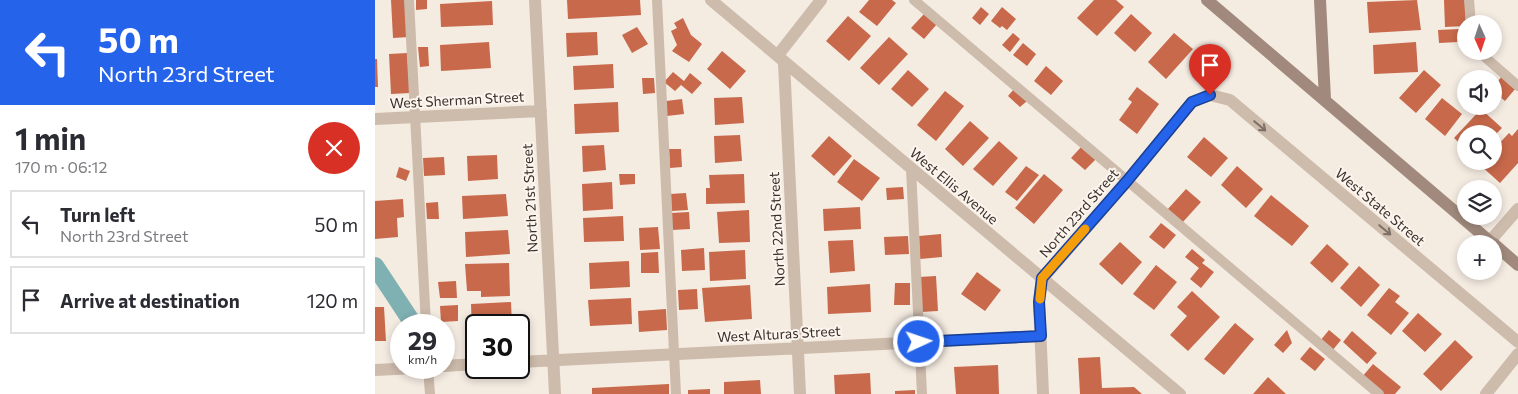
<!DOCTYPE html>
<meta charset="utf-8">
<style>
:root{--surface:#fff;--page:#f2f2f3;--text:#2b2b33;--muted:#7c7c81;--line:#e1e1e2}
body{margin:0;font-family:Commissioner,sans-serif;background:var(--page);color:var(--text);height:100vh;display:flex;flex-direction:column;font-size:19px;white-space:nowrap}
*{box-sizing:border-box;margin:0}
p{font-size:16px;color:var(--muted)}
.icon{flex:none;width:28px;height:28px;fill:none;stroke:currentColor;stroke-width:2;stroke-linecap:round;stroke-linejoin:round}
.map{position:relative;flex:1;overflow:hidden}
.details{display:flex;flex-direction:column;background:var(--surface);width:375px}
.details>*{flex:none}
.hud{background:#2563eb;color:#fff;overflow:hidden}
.needle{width:32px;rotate:177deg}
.buttons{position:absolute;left:1082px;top:15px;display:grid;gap:10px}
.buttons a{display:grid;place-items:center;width:45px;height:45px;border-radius:50%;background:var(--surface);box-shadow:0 2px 8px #0003;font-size:25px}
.speed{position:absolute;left:15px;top:314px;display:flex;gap:10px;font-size:25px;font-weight:700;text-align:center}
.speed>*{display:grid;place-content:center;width:65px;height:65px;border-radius:50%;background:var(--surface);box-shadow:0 2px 8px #0003;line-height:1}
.speed small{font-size:12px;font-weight:400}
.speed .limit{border:2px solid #111;border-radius:8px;background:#fff;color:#111}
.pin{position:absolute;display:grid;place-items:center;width:42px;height:42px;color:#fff;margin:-51px -21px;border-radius:50% 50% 50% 0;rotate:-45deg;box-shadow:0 0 5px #0007}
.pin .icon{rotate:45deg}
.me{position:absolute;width:55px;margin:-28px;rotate:87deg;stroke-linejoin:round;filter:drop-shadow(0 0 4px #0008)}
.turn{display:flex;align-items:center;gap:18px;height:105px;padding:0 15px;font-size:22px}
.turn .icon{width:65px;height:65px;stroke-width:2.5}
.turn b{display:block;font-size:35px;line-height:42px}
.round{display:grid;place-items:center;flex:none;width:52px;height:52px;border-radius:26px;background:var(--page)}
.headline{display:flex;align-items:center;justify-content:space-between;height:85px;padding:0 15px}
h1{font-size:30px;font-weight:700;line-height:38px}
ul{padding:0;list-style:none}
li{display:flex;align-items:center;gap:15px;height:68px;margin:0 10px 8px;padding:0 5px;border:2px solid var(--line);border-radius:0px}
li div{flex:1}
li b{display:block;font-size:19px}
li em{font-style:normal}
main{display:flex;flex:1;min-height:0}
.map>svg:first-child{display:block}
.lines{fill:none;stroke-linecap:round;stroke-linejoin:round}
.canal{stroke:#7fb0b2;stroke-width:18}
.building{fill:#c8694b}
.lane{stroke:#cdbbac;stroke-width:10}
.street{stroke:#cdbbac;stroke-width:12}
.secondary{stroke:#a18a7d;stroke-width:12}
.oneway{stroke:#7d6f65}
.route-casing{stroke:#184099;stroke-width:12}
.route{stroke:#2563eb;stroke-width:9}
.slow{stroke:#f59e0b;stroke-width:9}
.labels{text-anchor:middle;stroke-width:4;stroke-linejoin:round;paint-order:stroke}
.street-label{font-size:14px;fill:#3b302b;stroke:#fbf5ee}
</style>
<main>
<section class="details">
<div class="hud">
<div class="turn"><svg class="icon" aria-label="left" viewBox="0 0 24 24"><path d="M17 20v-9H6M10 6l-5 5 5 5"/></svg><div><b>50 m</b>North 23rd Street</div></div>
</div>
<div class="headline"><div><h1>1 min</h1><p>170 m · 06:12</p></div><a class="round" style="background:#d93025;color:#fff"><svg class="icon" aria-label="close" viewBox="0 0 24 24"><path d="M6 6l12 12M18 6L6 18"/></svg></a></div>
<ul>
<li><svg class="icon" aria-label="left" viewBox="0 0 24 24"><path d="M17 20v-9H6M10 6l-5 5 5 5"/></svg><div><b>Turn left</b><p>North 23rd Street</p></div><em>50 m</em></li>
<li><svg class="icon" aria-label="arrive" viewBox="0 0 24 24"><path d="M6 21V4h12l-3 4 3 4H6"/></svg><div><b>Arrive at destination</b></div><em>120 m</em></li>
</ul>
</section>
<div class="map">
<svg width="1143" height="394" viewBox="0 0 1143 394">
<rect width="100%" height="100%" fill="#f4ebe1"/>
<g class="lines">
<!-- canal -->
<path class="canal" d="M 0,266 L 39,325"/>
</g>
<!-- building -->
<path class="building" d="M 16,0 L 32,0 L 34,37 L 18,38 Z
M 41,0 L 52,0 L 52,9 L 41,10 Z
M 192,0 L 265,0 L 266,15 L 193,19 Z
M 494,0 L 517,0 L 521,3 L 502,26 L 484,12 Z
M 719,0 L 741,0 L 749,7 L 722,36 L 702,18 Z
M 1042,0 L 1046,30 L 994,33 L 992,2 Z
M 1069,0 L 1090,0 L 1091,26 L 1070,27 Z
M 117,1 L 118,25 L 66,27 L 65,4 Z
M 606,7 L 614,14 L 605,25 L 597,18 Z
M 627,7 L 641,19 L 632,30 L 627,26 L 625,28 L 616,21 Z
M 549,14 L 562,24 L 549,39 L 536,28 Z
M 756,14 L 777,33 L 760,52 L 739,33 Z
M 473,16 L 496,36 L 474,61 L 451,41 Z
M 308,18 L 316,35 L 327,44 L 314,62 L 297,51 L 302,45 L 296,31 L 302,28 L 299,23 Z
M 262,27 L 273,44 L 257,53 L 247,35 Z
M 1084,29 L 1084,42 L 1064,43 L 1063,30 Z
M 222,32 L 223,55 L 192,57 L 191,33 Z
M 638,33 L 645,39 L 635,52 L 627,45 Z
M 799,33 L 818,49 L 791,79 L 773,62 Z
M 514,37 L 533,54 L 504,85 L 485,68 Z
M 114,42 L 116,68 L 66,71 L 65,45 Z
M 1041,42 L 1043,72 L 999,74 L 998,45 Z
M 648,43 L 661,54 L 652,66 L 638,55 Z
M 43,47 L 53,47 L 54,66 L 45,67 Z
M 347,51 L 371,71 L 355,89 L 332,69 Z
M 32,53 L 35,93 L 16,94 L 14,54 Z
M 0,59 L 2,59 L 3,87 L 0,87 Z
M 238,64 L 239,88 L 199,90 L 198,66 Z
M 671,66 L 688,81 L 676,95 L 659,81 Z
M 533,70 L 554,89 L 537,107 L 516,89 Z
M 1049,70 L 1066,85 L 1041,113 L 1024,98 Z
M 298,72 L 309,81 L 315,73 L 327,83 L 317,94 L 306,85 L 300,91 L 289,82 Z
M 1127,76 L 1141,88 L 1130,101 L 1119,92 L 1119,86 Z
M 267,78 L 279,78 L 280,93 L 268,94 Z
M 762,87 L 784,104 L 762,134 L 744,120 L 757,102 L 753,99 Z
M 639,89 L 652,101 L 645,107 L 633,96 Z
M 570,91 L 589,106 L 561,141 L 542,125 Z
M 367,97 L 369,123 L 340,125 L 339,98 Z
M 1067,98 L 1087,114 L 1070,136 L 1050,119 Z
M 307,99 L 309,114 L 292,116 L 291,101 Z
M 243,102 L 244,132 L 200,134 L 199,104 Z
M 1106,109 L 1127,128 L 1119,136 L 1119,134 L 1091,134 L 1091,149 L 1079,138 Z
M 595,121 L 614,138 L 588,166 L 570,149 Z
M 1143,129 L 1143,163 L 1125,183 L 1105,165 L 1108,161 L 1119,161 L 1119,149 L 1134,133 L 1137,136 Z
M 365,135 L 367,161 L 340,163 L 339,136 Z
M 454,136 L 477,156 L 459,176 L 436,156 Z
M 829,137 L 853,158 L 836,177 L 812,157 Z
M 624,141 L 643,158 L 618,186 L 598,169 Z
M 229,145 L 231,170 L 208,172 L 207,146 Z
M 707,146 L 721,159 L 710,170 L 696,158 Z
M 294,149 L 306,149 L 307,167 L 295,168 Z
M 122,155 L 123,179 L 93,181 L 92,156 Z
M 69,157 L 70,175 L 49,176 L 48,158 Z
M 479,159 L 505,178 L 487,201 L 462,182 Z
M 651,166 L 664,175 L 642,201 L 630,192 Z
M 862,166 L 888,189 L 871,208 L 846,185 Z
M 24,167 L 35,171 L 31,181 L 21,177 Z
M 244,174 L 260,174 L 260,184 L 245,185 Z
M 369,174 L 370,203 L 331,204 L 331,188 L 335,188 L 334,175 Z
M 669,174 L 688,190 L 659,224 L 640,208 Z
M 237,182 L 238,209 L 208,211 L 207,184 Z
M 528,187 L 529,199 L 512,200 L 511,188 Z
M 811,189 L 826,202 L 807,223 L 792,210 Z
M 311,193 L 313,210 L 297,211 L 295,194 Z
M 131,194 L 133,216 L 88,219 L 87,196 Z
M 896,195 L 934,226 L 917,246 L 879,216 Z
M 28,199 L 29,217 L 22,218 L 23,237 L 0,239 L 0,201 Z
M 63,202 L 64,219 L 52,219 L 51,203 Z
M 485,207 L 486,229 L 449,231 L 448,209 Z
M 374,210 L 375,242 L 344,243 L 342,212 Z
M 314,212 L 315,229 L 297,230 L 296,213 Z
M 248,216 L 249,241 L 209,242 L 208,218 Z
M 786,223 L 801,235 L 789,249 L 774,237 Z
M 283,227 L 285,249 L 265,250 L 264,228 Z
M 133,230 L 135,254 L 91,257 L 90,232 Z
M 566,234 L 567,257 L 545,259 L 544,236 Z
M 533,236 L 534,254 L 510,255 L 509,237 Z
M 478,240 L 480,271 L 455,273 L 453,241 Z
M 745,242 L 767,262 L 747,285 L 724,264 Z
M 952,244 L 974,264 L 957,283 L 935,263 Z
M 329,248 L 330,270 L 307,271 L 306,250 Z
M 817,249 L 830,260 L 827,263 L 839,272 L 826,288 L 815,279 L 824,268 L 810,257 Z
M 370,250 L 371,279 L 335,281 L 334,252 Z
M 283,252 L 284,273 L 266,273 L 266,253 Z
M 254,261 L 255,287 L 215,289 L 214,263 Z
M 134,263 L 135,296 L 106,297 L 106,291 L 92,291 L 90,264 Z
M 781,265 L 802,282 L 779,310 L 758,294 Z
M 984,266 L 1005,285 L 986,307 L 965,288 Z
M 602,272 L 626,290 L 610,311 L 586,294 Z
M 561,276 L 563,311 L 546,312 L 544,277 Z
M 81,281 L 82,298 L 65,298 L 63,282 Z
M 520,283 L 535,283 L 535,305 L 519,305 Z
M 495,284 L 496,312 L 453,314 L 452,287 Z
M 375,285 L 377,319 L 330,322 L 327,288 Z
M 1014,288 L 1025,296 L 1020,302 L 1034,313 L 1016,335 L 992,315 Z
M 322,289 L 323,309 L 304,310 L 303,290 Z
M 817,291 L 845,317 L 813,351 L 795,335 L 812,316 L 802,307 Z
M 256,298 L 257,324 L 215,326 L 213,300 Z
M 136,302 L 137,325 L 101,325 L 101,331 L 97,331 L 96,304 Z
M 83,305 L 83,321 L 66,322 L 65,306 Z
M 0,307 L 9,307 L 11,341 L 0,341 Z
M 291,309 L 292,330 L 264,332 L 263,311 Z
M 1043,313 L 1067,334 L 1050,352 L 1027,331 Z
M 860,323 L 879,339 L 849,375 L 829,359 Z
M 26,329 L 26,346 L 21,346 L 20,330 Z
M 912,330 L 917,343 L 908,353 L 899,345 Z
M 954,330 L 966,340 L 957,351 L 945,341 Z
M 977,331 L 1002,353 L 992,364 L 968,342 Z
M 1080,340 L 1098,357 L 1066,391 L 1048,374 Z
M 935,347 L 950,359 L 940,371 L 925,359 Z
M 725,357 L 727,388 L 759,387 L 767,394 L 705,394 L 703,358 Z
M 998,364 L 1026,387 L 1020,394 L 1008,394 L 987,377 Z
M 623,365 L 624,394 L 581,394 L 579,367 Z
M 495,373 L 496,394 L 460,394 L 459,375 Z
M 893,377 L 911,394 L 878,394 Z
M 385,380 L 386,394 L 349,394 L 349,382 Z
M 294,384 L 294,394 L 217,394 L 217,388 Z
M 335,389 L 335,394 L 313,394 L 313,390 Z
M 540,390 L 540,394 L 520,394 L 520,391 Z"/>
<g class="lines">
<!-- lane -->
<path class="lane" d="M 34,0 L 51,325
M 282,0 L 301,394
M 539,0 L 1004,394
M 1094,0 L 1096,24
M 1103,51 L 1143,86
M 536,169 L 547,394
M 53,368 L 55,394"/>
<!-- street -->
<path class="street" d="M 160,0 L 180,394
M 336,0 L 805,394
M 403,55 L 446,0
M 409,63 L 425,394
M 0,119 L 166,111
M 1115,241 L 1143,209
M 144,362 L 666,336
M 69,366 L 101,364
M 0,370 L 41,368
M 668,394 L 664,302 L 667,279 L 752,181 L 817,102 L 835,95 L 855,100 L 1143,342
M 1111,394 L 1143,354"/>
<!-- secondary -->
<path class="secondary" d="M 832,0 L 1118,244
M 945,0 L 950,99
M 1119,244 L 1143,265"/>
</g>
<!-- one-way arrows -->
<defs><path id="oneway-shaft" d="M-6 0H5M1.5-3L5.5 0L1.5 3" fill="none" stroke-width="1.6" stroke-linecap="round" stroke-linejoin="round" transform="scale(1.25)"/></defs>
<g class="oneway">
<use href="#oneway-shaft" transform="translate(885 126) rotate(40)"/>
<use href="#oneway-shaft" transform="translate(1010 230) rotate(40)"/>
</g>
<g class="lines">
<!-- route casing -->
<g class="route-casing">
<path id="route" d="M 544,342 L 666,336 L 664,302 L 667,278 L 752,181 L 817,102 L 835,95"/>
</g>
<!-- route -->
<use href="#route" class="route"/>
<!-- slow -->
<path class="slow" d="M 665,299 L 667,278 L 710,229"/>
</g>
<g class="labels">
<!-- street labels -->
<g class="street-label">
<text transform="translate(82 100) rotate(-3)" y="5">West Sherman Street</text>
<text transform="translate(579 186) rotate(40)" y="5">West Ellis Avenue</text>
<text transform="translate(155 198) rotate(-93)" y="5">North 21st Street</text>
<text transform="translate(1005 207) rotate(40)" y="5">West State Street</text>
<text transform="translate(704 213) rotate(-49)" y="5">North 23rd Street</text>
<text transform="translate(402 229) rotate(-93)" y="5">North 22nd Street</text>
<text transform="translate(404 334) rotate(-3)" y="5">West Alturas Street</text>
</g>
</g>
</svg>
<div class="buttons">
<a><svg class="needle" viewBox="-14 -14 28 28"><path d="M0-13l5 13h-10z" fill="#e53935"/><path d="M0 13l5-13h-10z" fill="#7c7c81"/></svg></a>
<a><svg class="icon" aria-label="sound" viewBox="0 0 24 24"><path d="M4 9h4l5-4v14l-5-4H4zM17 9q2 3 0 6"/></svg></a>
<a><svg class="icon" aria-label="search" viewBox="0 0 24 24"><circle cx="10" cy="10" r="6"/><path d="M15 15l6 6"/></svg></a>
<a><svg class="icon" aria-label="layers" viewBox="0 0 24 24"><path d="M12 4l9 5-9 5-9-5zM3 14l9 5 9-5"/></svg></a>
<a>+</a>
</div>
<div class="speed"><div>29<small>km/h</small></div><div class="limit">30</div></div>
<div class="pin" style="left:835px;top:95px;background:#d93025"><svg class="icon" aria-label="arrive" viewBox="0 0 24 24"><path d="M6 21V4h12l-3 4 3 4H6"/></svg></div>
<svg class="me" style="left:544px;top:342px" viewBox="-20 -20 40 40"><circle r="17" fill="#2563eb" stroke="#fff" stroke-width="3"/><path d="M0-11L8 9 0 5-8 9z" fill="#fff"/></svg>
</div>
</main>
